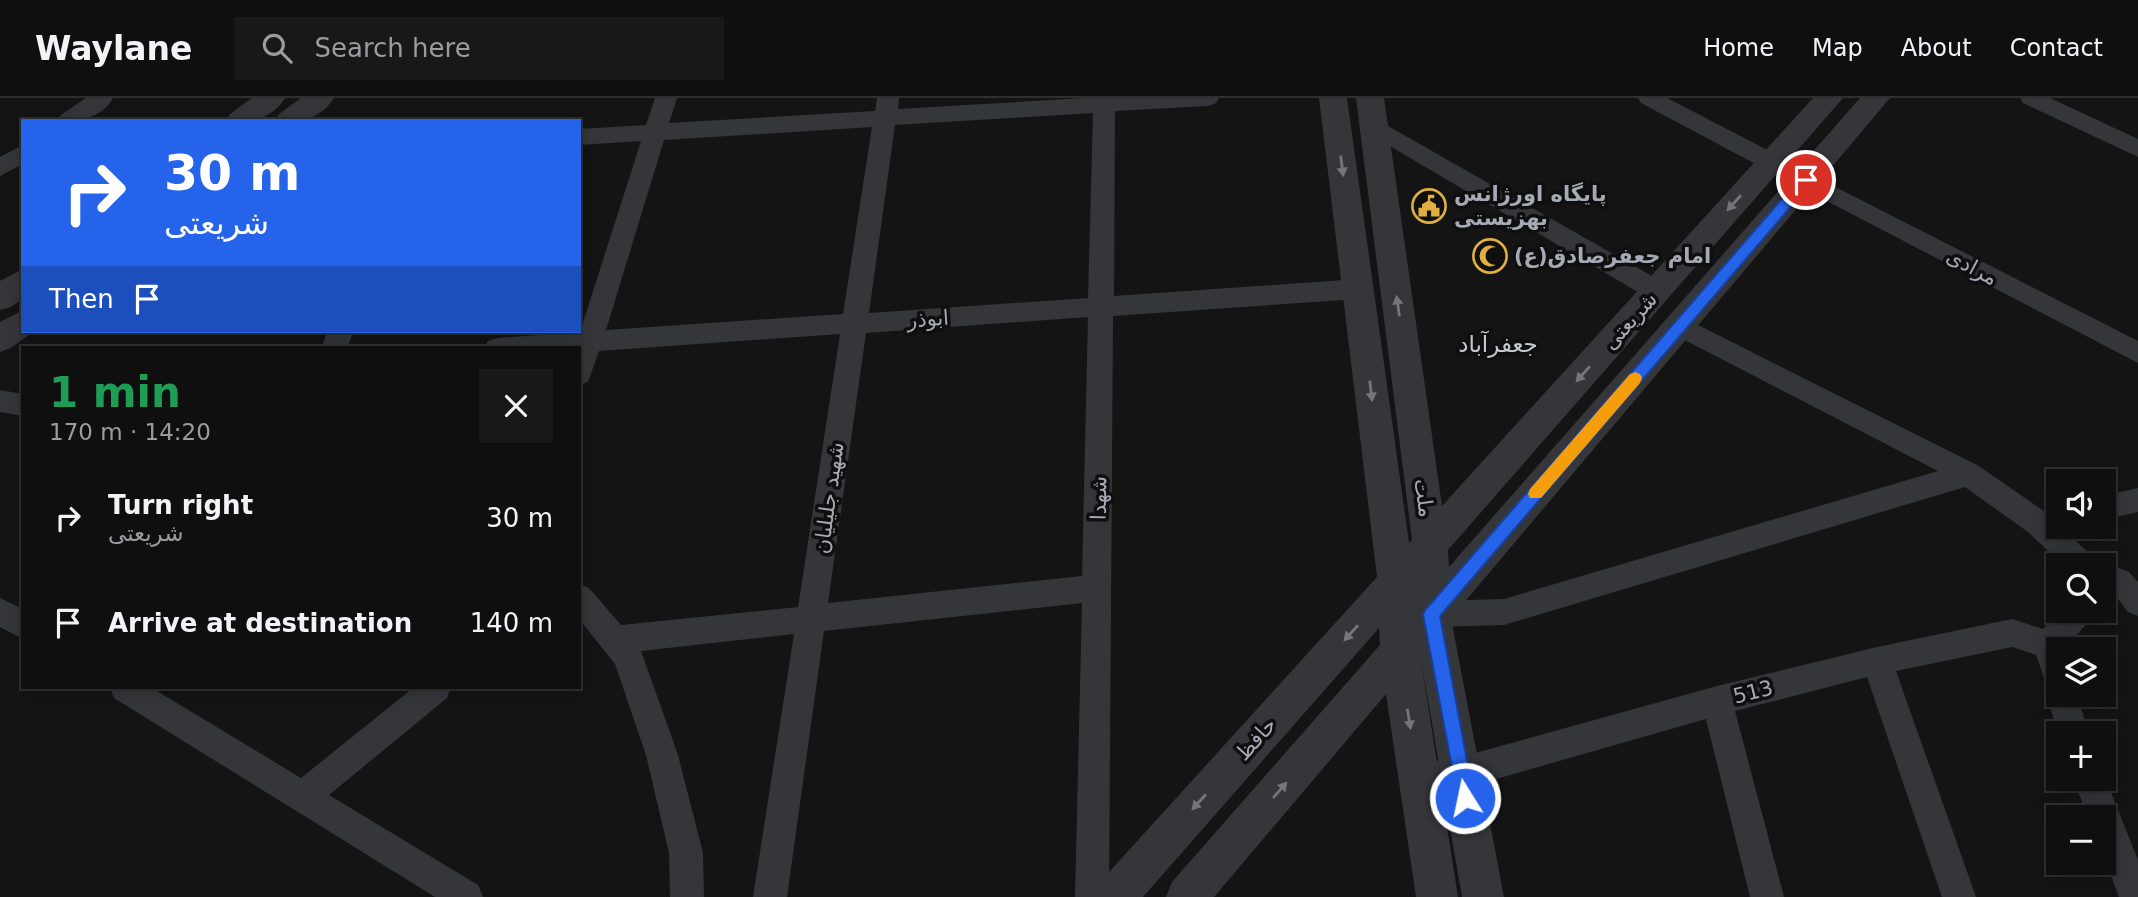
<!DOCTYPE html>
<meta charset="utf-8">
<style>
:root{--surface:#0f0f10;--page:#181819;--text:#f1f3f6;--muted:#9b9c9f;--line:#2f2f30}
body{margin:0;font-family:"DejaVu Sans","Noto Naskh Arabic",sans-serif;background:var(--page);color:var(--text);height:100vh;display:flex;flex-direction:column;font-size:26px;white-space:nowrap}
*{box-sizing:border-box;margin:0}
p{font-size:23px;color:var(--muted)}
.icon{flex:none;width:38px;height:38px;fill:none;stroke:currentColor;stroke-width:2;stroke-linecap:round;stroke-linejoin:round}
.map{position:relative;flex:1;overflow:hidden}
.details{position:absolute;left:21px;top:248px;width:560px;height:343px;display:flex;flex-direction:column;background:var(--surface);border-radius:0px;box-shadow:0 4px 18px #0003,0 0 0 2px var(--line)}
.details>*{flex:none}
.top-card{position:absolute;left:21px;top:21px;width:560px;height:214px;border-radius:0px;box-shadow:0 4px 18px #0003,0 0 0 2px var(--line);background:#2563eb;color:#fff;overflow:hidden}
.fabs{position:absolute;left:2046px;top:371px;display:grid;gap:14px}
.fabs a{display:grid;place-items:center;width:70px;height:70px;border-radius:0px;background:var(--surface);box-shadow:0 4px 18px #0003,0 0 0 2px var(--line);font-size:35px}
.pin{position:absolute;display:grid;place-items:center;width:60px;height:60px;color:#fff;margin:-30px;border:4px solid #fff;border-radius:50%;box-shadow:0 2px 7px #0007}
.me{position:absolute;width:77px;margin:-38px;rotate:350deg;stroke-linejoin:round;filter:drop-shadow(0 0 5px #0008)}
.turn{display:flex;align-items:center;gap:24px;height:147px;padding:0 28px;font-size:32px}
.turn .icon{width:91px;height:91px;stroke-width:2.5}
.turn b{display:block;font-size:49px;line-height:60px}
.then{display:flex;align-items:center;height:66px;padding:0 28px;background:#0003;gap:14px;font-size:26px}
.round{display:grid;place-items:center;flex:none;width:74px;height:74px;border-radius:0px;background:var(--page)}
.overview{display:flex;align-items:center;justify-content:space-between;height:119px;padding:0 28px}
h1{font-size:42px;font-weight:600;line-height:52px;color:#1e9e55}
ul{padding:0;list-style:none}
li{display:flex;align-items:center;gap:21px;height:105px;padding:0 28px}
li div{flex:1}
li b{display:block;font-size:26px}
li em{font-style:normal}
header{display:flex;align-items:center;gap:42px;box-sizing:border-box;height:98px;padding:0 35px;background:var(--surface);border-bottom:2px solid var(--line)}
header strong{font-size:33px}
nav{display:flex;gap:38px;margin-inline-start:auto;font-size:24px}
.search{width:490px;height:63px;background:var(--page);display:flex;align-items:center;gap:18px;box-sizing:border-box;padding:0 24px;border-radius:0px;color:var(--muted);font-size:26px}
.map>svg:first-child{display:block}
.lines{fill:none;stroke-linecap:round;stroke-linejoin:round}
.minor{fill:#35363a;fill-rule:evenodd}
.tertiary{fill:#35363a;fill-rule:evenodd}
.oneway{fill:#73767d}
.route{fill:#2563eb;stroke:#184099;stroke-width:2}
.slow{fill:#f59e0b}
.labels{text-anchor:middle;stroke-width:7;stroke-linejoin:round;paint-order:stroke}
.poi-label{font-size:21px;font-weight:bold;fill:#a6aab4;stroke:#0f0f10;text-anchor:start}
.street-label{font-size:21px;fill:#a6aab4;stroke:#0f0f10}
.neighbourhood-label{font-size:23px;fill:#c7c9d1;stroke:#0f0f10}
</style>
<header>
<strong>Waylane</strong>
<div class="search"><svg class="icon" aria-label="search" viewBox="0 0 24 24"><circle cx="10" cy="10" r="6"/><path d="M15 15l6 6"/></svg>Search here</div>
<nav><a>Home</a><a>Map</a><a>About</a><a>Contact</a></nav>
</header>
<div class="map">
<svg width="2138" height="799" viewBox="0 0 2138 799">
<rect width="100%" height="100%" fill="#141415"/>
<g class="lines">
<!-- minor -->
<path class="minor" d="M 86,0 L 113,0 C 101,21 79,23 58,23 L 61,17 Z
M 655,0 L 677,0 L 669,25 L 875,13 L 877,0 L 899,0 L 898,11 L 1084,0 L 1219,0 L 1216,5 L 1208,8 L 1115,13 L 1114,198 L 1358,181 L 1367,184 L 1371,191 L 1367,198 L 1358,201 L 1113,218 L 1109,799 L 1075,799 L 1082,505 L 824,533 L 787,799 L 753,799 L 794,536 L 641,553 L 678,657 L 703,755 L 704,799 L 670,799 L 669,755 L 646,657 L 615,566 L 579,521 L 579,486 L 589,490 L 621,527 L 798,509 L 840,236 L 599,253 L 588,284 L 579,287 L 579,250 L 484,250 L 488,243 L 497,240 L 580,234 L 641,43 L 579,47 L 579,31 L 646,27 ZM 1093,15 L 1088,200 L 869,215 L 895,27 ZM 872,29 L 843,216 L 606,232 L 664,42 ZM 1088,219 L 1082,478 L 828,505 L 866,235 Z
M 1638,0 L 1667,0 L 1779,58 L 1783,64 L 1779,70 L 1771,72 L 1763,70 L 1641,5 Z
M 2020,0 L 2050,0 L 2138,41 L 2138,59 L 2023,5 Z
M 1374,20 L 1666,186 L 1670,193 L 1666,200 L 1657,203 L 1648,200 L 1366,34 L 1363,28 L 1366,22 Z
M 23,47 L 23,66 L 0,78 L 0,59 Z
M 1806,74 L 2138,243 L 2138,265 L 1798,88 L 1794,82 L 1798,76 Z
M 1680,218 L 1979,368 L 2048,416 L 2058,429 L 2061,429 L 2092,458 L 2096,467 L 2063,467 L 2028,434 L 1965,389 L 1504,527 L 1432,529 L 1422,526 L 1417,516 L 1422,506 L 1432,503 L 1504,501 L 1938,373 L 1671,235 L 1667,228 L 1671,221 Z
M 328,233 L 354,233 L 347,250 L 321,250 Z
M 0,292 L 23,296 L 23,318 L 0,314 Z
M 2138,390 L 2138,414 L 2104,422 L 2104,398 Z
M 2119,470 L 2129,474 L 2138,484 L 2138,518 L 2128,514 L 2104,483 L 2109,474 Z
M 0,500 L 23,511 L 23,541 L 0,529 Z
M 2061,513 L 2095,513 L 2090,522 L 2064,551 L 2058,551 L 2058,597 L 2077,597 L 2089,635 L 2058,637 L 2047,597 L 2049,593 L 2036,557 L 2012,549 L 1896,573 L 1976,799 L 1942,799 L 1867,579 L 1735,613 L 1784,799 L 1750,799 L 1706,621 L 1461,691 L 1444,692 L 1433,687 L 1428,676 L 1433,665 L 1444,660 L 1461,659 L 1717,588 L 1877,549 L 2012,521 L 2043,531 Z
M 110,590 L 152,590 L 301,680 L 413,590 L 451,590 L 447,600 L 329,697 L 478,787 L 483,799 L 435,799 L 114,600 Z
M 2104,677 L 2138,762 L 2138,799 L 2119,799 L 2104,759 L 2104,719 L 2088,719 L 2073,681 L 2104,681 Z"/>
<!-- tertiary -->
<path class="tertiary" d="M 252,0 L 285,0 C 271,23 250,23 226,23 L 230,16 Z
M 301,0 L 334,0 C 320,23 299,23 275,23 L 279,16 Z
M 1319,0 L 1347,0 L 1409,445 L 1412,442 L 1356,0 L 1384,0 L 1442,408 L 1813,0 L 1843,0 L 1448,452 L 1449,469 L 1860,0 L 1890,0 L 1451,520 L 1504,799 L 1462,799 L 1420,556 L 1458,799 L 1416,799 L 1386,596 L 1214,799 L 1166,799 L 1172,784 L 1380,547 L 1379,530 L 1143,799 L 1094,799 L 1100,784 L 1377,479 Z
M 23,171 L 23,200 L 11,209 L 0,212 L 0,183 Z
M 23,212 L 23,233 L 34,233 L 11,250 L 0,254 L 0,224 Z"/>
</g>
<!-- one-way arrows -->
<defs><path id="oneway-solid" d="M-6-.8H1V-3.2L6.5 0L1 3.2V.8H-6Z" transform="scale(1.75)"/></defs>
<g class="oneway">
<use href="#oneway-solid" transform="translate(1342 68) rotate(83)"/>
<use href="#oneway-solid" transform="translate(1734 105) rotate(132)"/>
<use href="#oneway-solid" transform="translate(1398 208) rotate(-98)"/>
<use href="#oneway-solid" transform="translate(1583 276) rotate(132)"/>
<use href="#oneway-solid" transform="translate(1371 293) rotate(83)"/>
<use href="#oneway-solid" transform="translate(1351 535) rotate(132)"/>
<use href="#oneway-solid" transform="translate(1409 621) rotate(81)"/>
<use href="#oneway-solid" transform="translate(1280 692) rotate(-49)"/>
<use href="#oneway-solid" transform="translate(1199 704) rotate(132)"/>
</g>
<!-- route -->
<path class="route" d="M 1806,77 L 1811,79 L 1811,85 L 1440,518 L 1474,700 L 1472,706 L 1465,709 L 1459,706 L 1423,516 L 1426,511 L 1801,79 Z"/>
<!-- slow -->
<path class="slow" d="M 1635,274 L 1640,276 L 1642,280 L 1640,285 L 1541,400 L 1530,400 L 1528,396 L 1530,391 L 1630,276 Z"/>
<!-- icons -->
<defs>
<g id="civic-ring" transform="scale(1.75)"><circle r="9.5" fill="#0f0f10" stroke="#e1ae40" stroke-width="1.5"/><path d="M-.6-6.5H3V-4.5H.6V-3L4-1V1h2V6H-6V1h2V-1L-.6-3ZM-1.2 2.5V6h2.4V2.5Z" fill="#e1ae40"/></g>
<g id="mosque-ring" transform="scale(1.75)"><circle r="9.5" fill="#0f0f10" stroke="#e1ae40" stroke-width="1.5"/><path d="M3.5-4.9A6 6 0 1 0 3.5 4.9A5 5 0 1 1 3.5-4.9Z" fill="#e1ae40"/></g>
</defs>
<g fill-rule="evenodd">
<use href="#civic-ring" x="1429" y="108"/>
<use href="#mosque-ring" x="1490" y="158"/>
</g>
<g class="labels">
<!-- poi labels -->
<g class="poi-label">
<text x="1454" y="103">پایگاه اورژانس<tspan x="1454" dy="24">بهزیستی</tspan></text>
<text x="1514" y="165">امام جعفرصادق(ع)</text>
</g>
<!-- street labels -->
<g class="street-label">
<text transform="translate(1972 169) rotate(28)" y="7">مرادی</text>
<text transform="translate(928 221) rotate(-4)" y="7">ابوذر</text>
<text transform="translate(1630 223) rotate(-48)" y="7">شریعتی</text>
<text transform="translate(829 400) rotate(-82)" y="7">شهید جلیلیان</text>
<text transform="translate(1099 400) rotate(-89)" y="7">شهدا</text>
<text transform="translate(1424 400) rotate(82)" y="7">ملت</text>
<text transform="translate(1753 594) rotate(-14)" y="7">513</text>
<text transform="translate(1256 641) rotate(-48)" y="7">حافظ</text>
</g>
<!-- neighbourhood labels -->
<g class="neighbourhood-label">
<text x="1498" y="254">جعفرآباد</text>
</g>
</g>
</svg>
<div class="fabs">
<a><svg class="icon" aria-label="sound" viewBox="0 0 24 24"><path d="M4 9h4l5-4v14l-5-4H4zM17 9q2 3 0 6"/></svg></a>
<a><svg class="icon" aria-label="search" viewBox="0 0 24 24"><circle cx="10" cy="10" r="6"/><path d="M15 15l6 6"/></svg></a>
<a><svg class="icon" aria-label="layers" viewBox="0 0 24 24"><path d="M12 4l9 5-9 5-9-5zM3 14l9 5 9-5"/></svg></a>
<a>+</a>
<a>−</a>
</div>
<div class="pin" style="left:1806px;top:82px;background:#d93025"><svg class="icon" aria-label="arrive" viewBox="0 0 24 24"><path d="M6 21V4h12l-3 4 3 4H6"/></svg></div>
<svg class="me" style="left:1465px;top:700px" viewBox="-20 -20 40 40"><circle r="17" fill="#2563eb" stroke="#fff" stroke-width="3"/><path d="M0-11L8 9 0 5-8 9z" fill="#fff"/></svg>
<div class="top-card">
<div class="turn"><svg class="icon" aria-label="right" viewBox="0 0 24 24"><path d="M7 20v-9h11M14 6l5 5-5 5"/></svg><div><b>30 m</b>شریعتی</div></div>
<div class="then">Then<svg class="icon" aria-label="arrive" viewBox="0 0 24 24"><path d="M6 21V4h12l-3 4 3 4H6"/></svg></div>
</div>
<section class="details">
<div class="overview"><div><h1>1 min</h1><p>170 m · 14:20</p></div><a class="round"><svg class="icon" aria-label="close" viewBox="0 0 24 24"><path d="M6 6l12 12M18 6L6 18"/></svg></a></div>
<ul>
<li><svg class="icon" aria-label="right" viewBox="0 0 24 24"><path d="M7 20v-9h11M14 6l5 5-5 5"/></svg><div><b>Turn right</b><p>شریعتی</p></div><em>30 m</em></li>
<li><svg class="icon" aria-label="arrive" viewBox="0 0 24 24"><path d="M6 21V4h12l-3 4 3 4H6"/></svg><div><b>Arrive at destination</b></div><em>140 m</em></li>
</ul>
</section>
</div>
